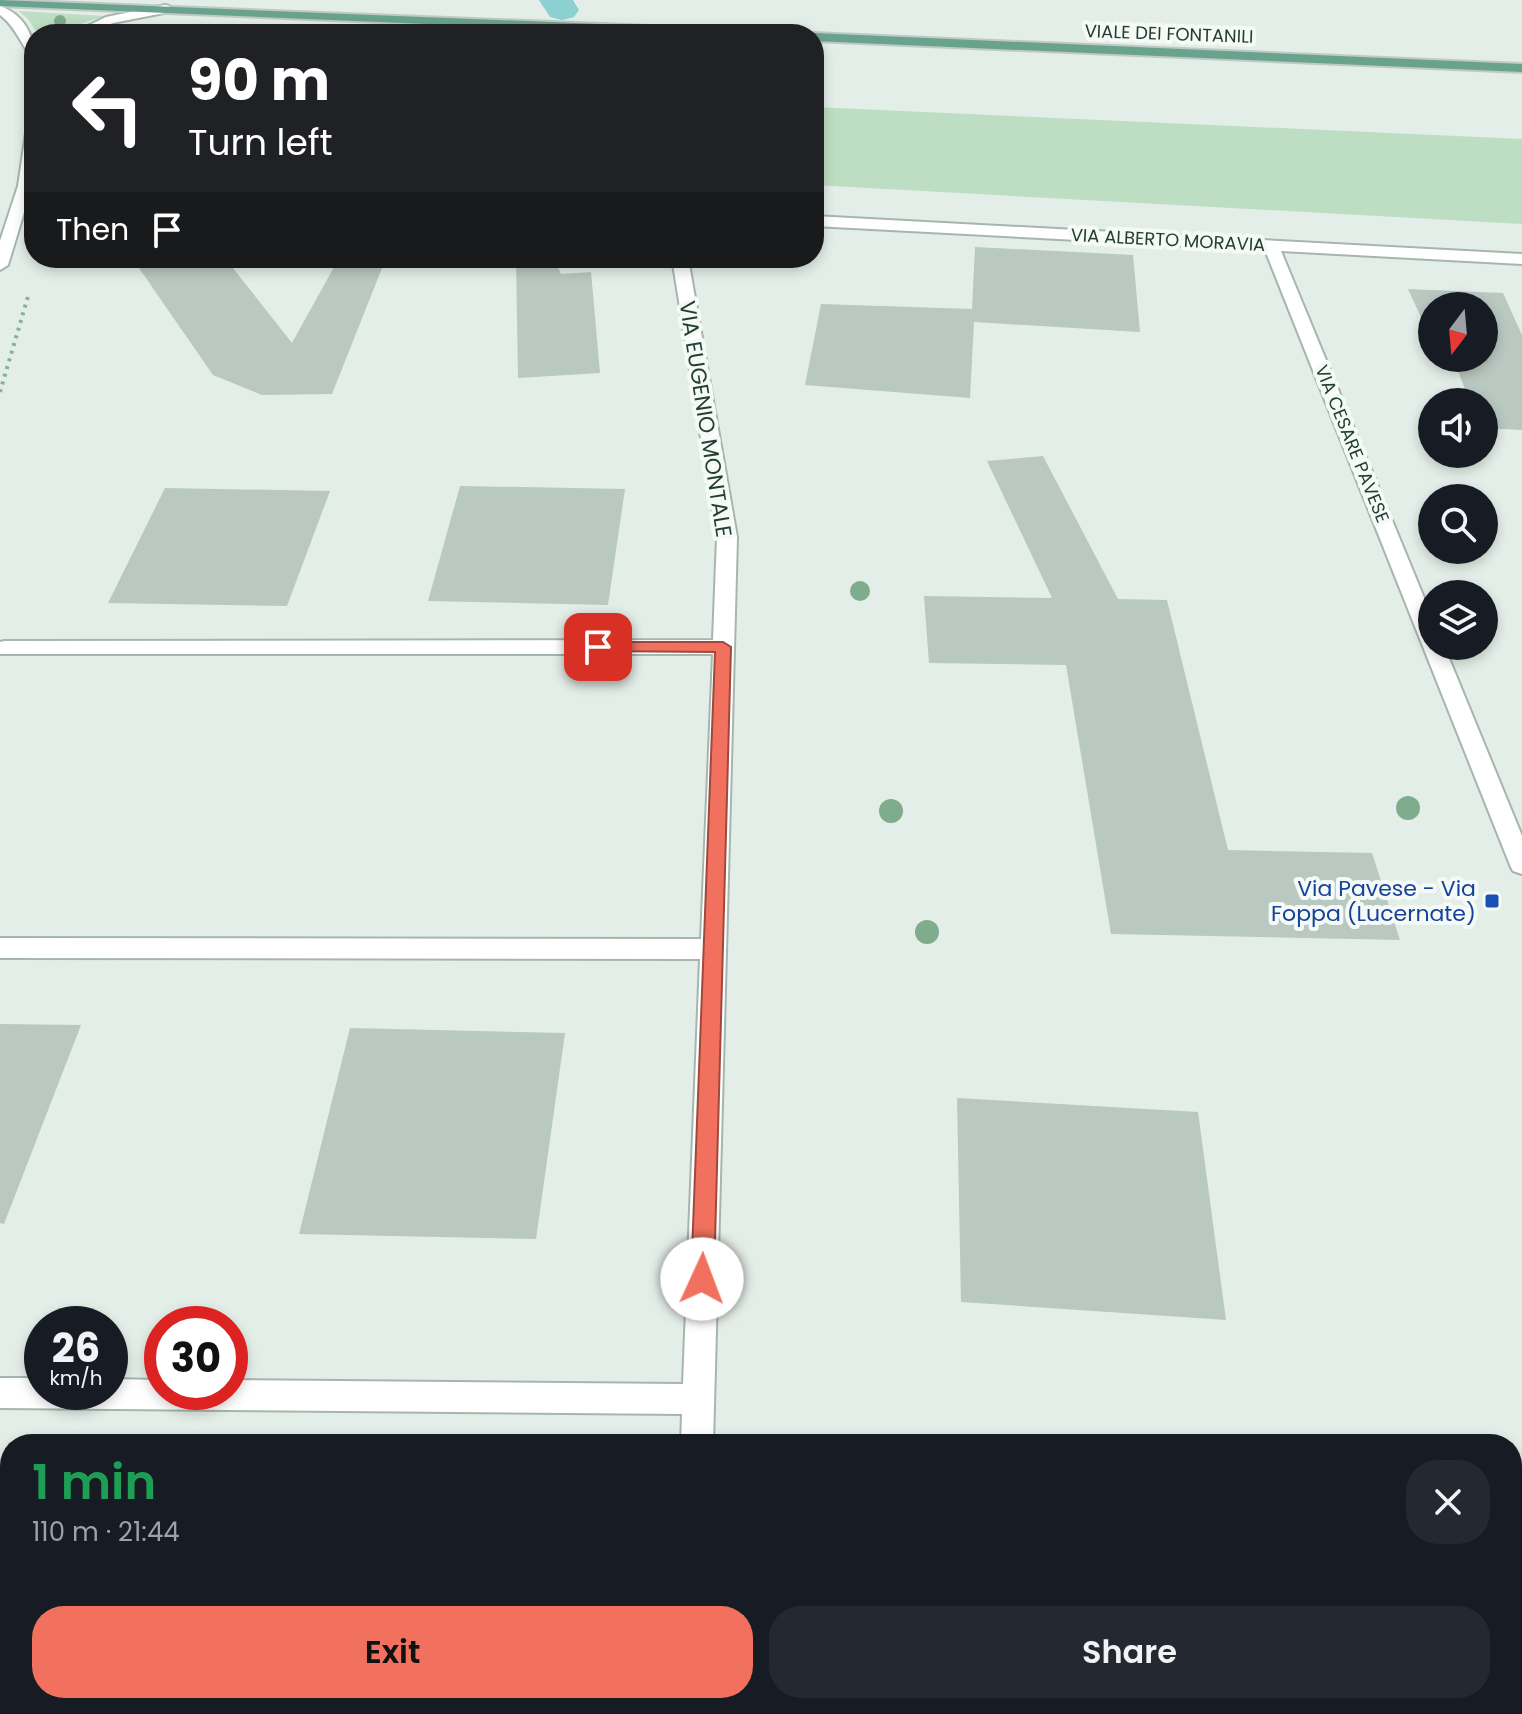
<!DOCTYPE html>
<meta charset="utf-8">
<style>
:root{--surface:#171b24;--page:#242831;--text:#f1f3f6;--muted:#9ea1a6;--accent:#f1715e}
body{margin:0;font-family:Poppins,sans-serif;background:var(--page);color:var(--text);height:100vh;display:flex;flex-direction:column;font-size:30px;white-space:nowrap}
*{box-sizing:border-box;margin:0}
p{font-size:26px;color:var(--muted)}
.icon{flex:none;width:44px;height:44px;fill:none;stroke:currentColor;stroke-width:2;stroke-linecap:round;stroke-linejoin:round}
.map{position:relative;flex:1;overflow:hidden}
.details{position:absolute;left:0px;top:1434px;width:1522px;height:280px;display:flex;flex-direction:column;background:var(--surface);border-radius:32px 32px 0 0;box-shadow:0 4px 12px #0003}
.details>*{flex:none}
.guide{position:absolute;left:24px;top:24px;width:800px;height:244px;border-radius:32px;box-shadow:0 4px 12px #0003;background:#202124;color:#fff;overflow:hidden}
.needle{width:52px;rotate:196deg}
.buttons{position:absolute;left:1418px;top:292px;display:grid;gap:16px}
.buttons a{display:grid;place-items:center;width:80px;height:80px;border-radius:50%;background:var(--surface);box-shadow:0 4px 12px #0003;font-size:40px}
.speed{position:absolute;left:24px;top:1306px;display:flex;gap:16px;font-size:40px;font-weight:700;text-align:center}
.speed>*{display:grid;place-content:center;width:104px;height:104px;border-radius:50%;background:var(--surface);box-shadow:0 4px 12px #0003;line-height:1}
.speed small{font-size:20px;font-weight:400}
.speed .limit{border:12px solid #d22;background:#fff;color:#111}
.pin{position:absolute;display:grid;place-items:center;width:68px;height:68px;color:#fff;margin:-34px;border-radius:16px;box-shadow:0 4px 12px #0006}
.me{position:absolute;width:88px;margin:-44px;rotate:2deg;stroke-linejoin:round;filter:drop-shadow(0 0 6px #0008)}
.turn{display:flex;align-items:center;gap:28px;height:168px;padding:0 32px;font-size:36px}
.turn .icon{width:104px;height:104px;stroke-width:2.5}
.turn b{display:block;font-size:56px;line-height:68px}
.then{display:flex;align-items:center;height:76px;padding:0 32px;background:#0003;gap:16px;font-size:30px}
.round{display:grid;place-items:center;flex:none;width:84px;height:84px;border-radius:32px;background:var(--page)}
.headline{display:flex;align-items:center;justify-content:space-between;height:136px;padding:0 32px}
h1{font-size:48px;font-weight:600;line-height:60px;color:#1e9e55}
.cta{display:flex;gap:16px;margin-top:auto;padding:16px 32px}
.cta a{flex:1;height:92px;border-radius:32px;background:var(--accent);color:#111;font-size:32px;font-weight:600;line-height:92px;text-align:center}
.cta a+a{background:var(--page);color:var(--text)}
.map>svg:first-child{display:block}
.green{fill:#bddec2}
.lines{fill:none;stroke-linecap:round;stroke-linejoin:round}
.canal{fill:#8dd0d2;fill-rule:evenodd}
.building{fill:#b9c8c1}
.minor-casing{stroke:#a6b6ae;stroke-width:4}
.major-casing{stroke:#c1c9c6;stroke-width:4}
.path{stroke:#85b19e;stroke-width:4;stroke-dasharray:3 5;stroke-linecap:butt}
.minor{fill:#fff;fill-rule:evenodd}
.major{fill:#69a38d;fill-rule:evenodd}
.tree{fill:#7fac8c}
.route{fill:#f1715e;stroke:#9d493d;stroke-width:2}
.transit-dot{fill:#1a4fb4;stroke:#f5faf7;stroke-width:3}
.labels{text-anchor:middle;stroke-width:8;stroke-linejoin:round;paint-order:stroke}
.far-street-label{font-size:18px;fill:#233f34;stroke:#f5faf7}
.street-label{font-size:22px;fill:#233f34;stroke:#f5faf7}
.transit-label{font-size:22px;fill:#164399;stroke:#f5faf7;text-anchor:end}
</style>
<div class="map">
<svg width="1522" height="1714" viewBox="0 0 1522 1714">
<rect width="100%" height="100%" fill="#e4eee8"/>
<!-- green -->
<path class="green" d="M 18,11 L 106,16 C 82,22 62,34 38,34 L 28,19 Z
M 151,24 L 371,34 L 117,34 Z
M 814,107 L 1522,139 L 1522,224 L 814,185 Z"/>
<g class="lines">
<!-- canal -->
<path class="canal" d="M 539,0 L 573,0 L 579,10 L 574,17 L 562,20 L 550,17 Z"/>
</g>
<!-- building -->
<path class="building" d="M 975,247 L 1133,255 L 1140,332 L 974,322 L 970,398 L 805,385 L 821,304 L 972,309 Z
M 132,258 L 225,258 L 292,343 L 339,258 L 386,258 L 332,394 L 262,395 L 213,375 Z
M 516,258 L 556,263 L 561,274 L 591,272 L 600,373 L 518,378 Z
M 1408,289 L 1503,293 L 1522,335 L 1522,430 L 1484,428 L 1484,402 L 1470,402 L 1453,358 L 1484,358 L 1484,306 L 1432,306 L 1430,337 Z
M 1043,456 L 1118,599 L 1167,600 L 1228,850 L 1372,853 L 1400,940 L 1111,934 L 1066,665 L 929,663 L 924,596 L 1052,598 L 987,461 Z
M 460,486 L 625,489 L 608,605 L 428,601 Z
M 165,488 L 330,491 L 287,606 L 108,603 Z
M 0,1024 L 81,1025 L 4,1224 L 0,1223 Z
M 350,1028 L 565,1033 L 536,1239 L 299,1234 Z
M 957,1098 L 1198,1112 L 1226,1320 L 961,1302 Z"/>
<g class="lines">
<!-- minor casing -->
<g class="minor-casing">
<path id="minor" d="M 165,5 L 169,6 L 169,12 L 113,23 L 88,34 L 71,34 L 106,17 Z
M 0,6 C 24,15 34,34 34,58 C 24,52 17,27 0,15 Z
M 34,122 L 32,186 L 8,265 L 0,270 L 0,241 L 18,186 L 27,126 Z
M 814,216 L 1522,254 L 1522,264 L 1281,251 L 1432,617 L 1432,646 L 1444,646 L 1522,836 L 1522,874 L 1513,871 L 1510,865 L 1265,250 L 814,226 Z
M 672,258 L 688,258 L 737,537 L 713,1444 L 681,1444 L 682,1414 L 0,1408 L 0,1378 L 42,1378 L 42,1392 L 110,1392 L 110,1379 L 162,1380 L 162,1392 L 230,1392 L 230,1380 L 683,1384 L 700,959 L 0,958 L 0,938 L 701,939 L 713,654 L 0,654 L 0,642 L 4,641 L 713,640 L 717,537 Z
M 670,1704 L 706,1704 L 706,1714 L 670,1714 Z"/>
</g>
<!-- major casing -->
<g class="major-casing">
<path id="major" d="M 0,0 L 748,30 L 754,34 L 661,34 L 0,6 Z
M 814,33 L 1522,64 L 1522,72 L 814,41 L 814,34 L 811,34 Z"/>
</g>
<!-- path -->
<path class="path" d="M 0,392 L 29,293"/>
<!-- minor -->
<use href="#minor" class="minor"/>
<!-- major -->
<use href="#major" class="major"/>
</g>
<!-- trees -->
<g class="tree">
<circle cx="60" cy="21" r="6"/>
<circle cx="860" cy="591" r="10"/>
<circle cx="1408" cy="808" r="12"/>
<circle cx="891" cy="811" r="12"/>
<circle cx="927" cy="932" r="12"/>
</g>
<!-- route -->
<path class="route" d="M 598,642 L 723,642 L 731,647 L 714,1279 L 710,1286 L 702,1289 L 694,1286 L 691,1279 L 715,652 L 593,651 L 590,647 Z"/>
<!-- markers -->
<rect class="transit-dot" x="1484" y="893" width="16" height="16" rx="4"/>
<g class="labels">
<!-- far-street labels -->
<g class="far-street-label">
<text transform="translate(1169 34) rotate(2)" y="6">VIALE DEI FONTANILI</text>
<text transform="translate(1168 240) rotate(3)" y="6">VIA ALBERTO MORAVIA</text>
<text transform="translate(1352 444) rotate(68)" y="6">VIA CESARE PAVESE</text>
</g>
<!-- street labels -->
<g class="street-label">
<text transform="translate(706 419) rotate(81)" y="8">VIA EUGENIO MONTALE</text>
</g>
<!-- transit labels -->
<g class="transit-label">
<text x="1476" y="896">Via Pavese - Via<tspan x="1476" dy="25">Foppa (Lucernate)</tspan></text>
</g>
</g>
</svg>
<div class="buttons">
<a><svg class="needle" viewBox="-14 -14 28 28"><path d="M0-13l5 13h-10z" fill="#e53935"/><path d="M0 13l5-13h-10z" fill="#9ea1a6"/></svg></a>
<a><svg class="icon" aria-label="sound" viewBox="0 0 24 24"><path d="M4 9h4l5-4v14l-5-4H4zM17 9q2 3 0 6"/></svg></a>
<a><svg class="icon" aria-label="search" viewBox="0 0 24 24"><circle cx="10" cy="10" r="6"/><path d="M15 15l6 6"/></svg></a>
<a><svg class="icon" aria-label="layers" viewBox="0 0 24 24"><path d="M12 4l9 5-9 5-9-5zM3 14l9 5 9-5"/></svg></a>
</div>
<div class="speed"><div>26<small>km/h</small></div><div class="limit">30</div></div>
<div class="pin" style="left:598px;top:647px;background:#d93025"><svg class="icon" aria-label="arrive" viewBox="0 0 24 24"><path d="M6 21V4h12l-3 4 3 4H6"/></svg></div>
<svg class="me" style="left:702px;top:1279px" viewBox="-20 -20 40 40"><circle r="19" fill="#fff"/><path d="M0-13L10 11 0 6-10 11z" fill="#f1715e"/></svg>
<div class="guide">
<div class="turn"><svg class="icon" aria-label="left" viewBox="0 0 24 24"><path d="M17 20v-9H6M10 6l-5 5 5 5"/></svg><div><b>90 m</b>Turn left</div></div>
<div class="then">Then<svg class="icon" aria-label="arrive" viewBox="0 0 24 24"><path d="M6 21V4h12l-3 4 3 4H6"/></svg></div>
</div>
<section class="details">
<div class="headline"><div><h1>1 min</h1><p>110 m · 21:44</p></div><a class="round"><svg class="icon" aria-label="close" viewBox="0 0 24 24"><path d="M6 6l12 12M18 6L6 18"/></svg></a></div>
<div class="cta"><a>Exit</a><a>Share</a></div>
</section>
</div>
